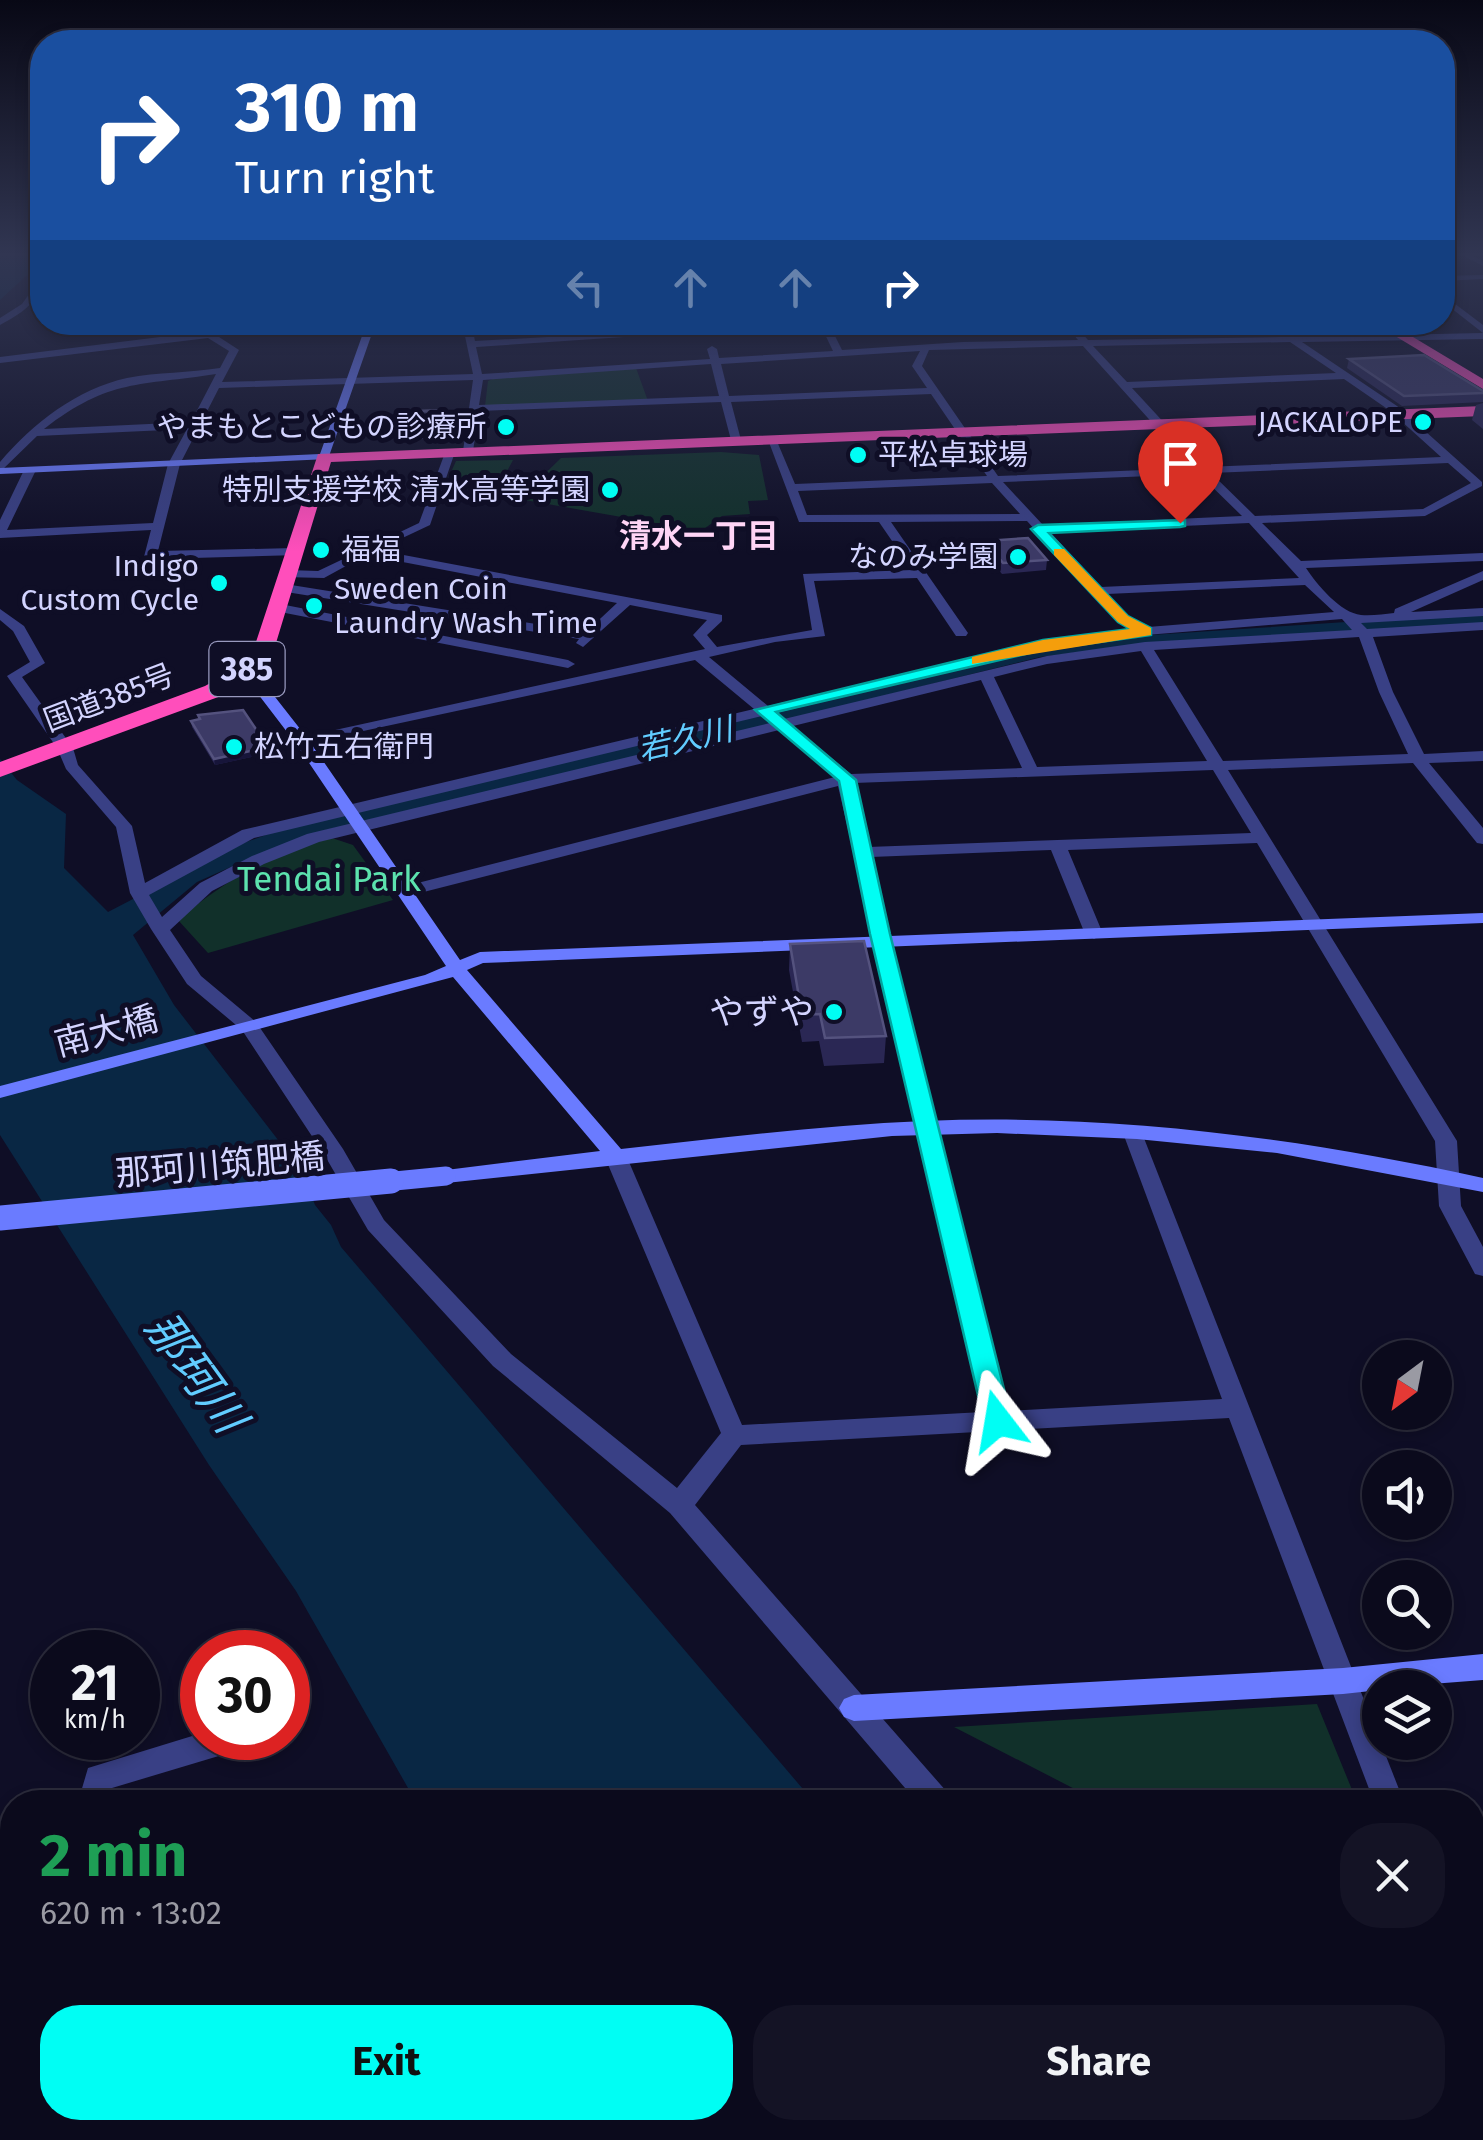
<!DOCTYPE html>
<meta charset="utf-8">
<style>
:root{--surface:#0b0a1c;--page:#141325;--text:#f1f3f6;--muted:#9a9aa3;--line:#2b2b3b;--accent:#00fef4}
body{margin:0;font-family:"Fira Sans","Noto Sans JP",sans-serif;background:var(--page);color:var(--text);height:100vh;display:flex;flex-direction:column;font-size:38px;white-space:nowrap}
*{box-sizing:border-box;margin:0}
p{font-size:32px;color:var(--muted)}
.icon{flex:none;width:55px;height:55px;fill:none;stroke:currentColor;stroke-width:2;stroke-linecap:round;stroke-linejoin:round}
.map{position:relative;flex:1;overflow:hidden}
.side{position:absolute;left:0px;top:1790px;width:1485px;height:350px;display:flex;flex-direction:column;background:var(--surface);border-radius:40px 40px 0 0;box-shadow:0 5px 15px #0003,0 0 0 2px var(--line)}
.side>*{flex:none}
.guide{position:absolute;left:30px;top:30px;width:1425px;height:305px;border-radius:40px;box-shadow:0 5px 15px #0003,0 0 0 2px var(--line);background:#1a4fa0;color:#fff;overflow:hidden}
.needle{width:65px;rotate:212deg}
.tools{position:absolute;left:1362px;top:1340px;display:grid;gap:20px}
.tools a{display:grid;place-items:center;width:90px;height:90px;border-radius:50%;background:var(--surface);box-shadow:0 5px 15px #0003,0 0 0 2px var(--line);font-size:50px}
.speed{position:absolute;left:30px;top:1630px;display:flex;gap:20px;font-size:50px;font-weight:700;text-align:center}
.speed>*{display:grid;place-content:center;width:130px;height:130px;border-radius:50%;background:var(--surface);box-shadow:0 5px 15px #0003,0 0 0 2px var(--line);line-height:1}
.speed small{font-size:25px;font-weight:400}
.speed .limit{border:15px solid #d22;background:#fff;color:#111}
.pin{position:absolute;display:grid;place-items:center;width:85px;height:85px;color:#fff;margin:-102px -42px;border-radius:50% 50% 50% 0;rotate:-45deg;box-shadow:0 0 10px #0007}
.pin .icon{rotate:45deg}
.me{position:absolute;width:110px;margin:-55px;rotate:346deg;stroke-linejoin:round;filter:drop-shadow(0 0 8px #0008)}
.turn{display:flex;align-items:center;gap:35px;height:210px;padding:0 40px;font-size:45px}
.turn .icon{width:130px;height:130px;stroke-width:2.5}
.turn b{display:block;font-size:70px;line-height:85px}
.lanes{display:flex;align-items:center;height:95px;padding:0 40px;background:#0003;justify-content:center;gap:50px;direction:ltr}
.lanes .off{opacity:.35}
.round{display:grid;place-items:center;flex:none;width:105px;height:105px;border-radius:40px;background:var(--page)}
.head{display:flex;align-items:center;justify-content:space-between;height:170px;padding:0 40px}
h1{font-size:60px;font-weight:700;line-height:75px;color:#1e9e55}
.button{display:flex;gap:20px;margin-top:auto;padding:20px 40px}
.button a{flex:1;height:115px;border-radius:40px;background:var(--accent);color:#111;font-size:40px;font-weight:700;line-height:115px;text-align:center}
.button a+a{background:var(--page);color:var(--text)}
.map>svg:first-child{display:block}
.green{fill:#11302a}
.water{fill:#092744}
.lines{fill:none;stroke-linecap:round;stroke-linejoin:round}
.street{fill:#394085;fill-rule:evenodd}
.secondary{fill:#6a7bff;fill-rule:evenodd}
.highway{fill:#ff4ebb;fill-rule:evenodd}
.secondary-bridge-far1{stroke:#6a7bff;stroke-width:19}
.secondary-bridge{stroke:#6a7bff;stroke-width:25}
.wall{fill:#2a2754}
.shaded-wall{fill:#17153a}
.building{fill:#3c3a66;stroke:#54527e;stroke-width:2.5}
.route{fill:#00fef4;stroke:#00a59f;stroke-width:2.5}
.slow{fill:#f59e0b}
.poi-dot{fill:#00fef4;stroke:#0f0e26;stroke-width:4}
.labels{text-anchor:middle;stroke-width:10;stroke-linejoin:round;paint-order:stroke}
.far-poi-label{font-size:30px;fill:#d3d4ff;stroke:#0f0e26;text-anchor:end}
.far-street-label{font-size:30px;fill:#d3d4ff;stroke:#0f0e26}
.far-neighbourhood-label{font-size:32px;font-weight:bold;fill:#ffd5f6;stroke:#0f0e26}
.shield{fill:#0f0e26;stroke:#9899be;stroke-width:2.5}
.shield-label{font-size:32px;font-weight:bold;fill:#d3d4ff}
.far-water-label{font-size:32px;font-style:italic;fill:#61ccff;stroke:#0f0e26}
.park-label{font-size:35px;fill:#5ce2ae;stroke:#0f0e26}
.poi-label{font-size:35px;fill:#d3d4ff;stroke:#0f0e26;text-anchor:end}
.street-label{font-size:35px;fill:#d3d4ff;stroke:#0f0e26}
.near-water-label{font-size:45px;font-style:italic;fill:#61ccff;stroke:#0f0e26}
</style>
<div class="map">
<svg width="1483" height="2140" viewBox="0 0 1483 2140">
<rect width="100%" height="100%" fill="#0f0e26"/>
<!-- green -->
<path class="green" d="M 636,368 L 648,401 L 485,406 L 488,381 L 497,377 Z
M 721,452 L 759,455 L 768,500 L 748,501 L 750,514 L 722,516 L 701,531 L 519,499 L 561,458 Z
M 513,460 L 497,490 L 444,488 L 456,461 Z
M 332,838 L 353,845 L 393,900 L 208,953 L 178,920 C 222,882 274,852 332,838 Z
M 1317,1704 L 1357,1802 L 1100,1802 L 954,1727 Z
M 1473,2090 L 1483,2116 L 1483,2140 L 1432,2140 L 1422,2128 L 1472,2128 Z"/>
<!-- water -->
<path class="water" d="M 0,253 L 42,253 L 42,261 L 0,300 Z
M 1483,613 L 1483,625 L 1158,642 L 1040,657 L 420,811 L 253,857 L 197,882 L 133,935 L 174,1005 L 302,1171 L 315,1205 L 331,1225 L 341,1247 L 814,1802 L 416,1802 L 296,1591 L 209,1465 L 0,1135 L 0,759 L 17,780 L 66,814 L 64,868 L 108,912 L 235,846 L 296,824 L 1031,651 L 1151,635 Z
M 599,2128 L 1088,2128 L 1098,2140 L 609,2140 Z"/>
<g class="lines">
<!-- street -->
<path class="street" d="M 1458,253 L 1467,253 L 1483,261 L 1483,266 Z
M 1483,275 L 1483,279 L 1442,281 L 1442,276 Z
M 39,280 L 42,280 C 40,302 19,315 0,325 L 0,318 L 22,304 Z
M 1442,294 L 1483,325 L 1483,333 L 1442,301 Z
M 329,322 L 429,322 L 275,330 L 219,337 L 239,350 L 222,382 L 473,374 L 462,322 L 471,322 L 475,341 L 709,328 L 714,331 L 476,347 L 482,374 L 710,359 L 707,349 L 712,346 L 717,349 L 719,358 L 833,351 L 819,322 L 828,322 L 842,350 L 963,342 L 1078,340 L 1063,322 L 1072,322 L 1088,340 L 1282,337 L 1263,322 L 1274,322 L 1294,337 L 1483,333 L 1483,339 L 1302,342 L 1397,406 L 1482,482 L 1482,486 L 1425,516 L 1262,523 L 1301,561 L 1483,553 L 1483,561 L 1306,568 C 1317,585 1341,613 1361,615 C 1372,616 1384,614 1394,613 L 1395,609 L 1483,571 L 1483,580 L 1411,612 L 1483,608 L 1483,616 L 1361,623 L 1367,629 L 1483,622 L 1483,630 L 1373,637 L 1393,692 L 1424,754 L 1483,751 L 1483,761 L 1429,763 L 1483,828 L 1483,844 L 1477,843 L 1413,763 L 1228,770 L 1457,1141 L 1461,1206 L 1483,1247 L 1483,1276 L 1475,1274 L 1439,1206 L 1435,1141 L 1257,843 L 1068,850 L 1103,934 L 1094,939 L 1085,934 L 1051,850 L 871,857 L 1008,1411 L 1222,1399 L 1123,1133 L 1126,1128 L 1140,1128 L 1404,1802 L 1374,1802 L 1229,1418 L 741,1445 L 695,1505 L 947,1792 L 951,1802 L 917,1802 L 670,1513 L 493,1366 L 368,1230 L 325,1156 L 242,1030 L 187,984 L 151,929 L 130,893 L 116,827 L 66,769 L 57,748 L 7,676 L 30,662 L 13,631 L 0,620 L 0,609 L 24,626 L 45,663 L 22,677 L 73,748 L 78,765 L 132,826 L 145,883 L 242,830 L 754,709 L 695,660 L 298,745 L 295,742 L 303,737 L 705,649 L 693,635 L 707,620 L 630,605 L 583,647 L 576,643 L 579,639 L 280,591 L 280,585 L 285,584 L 586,632 L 617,603 L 366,555 L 324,578 L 283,577 L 281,574 L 287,570 L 318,571 L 419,523 L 446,450 L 455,452 L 430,525 L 377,550 L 722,615 L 722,621 L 707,635 L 717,647 L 812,630 L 803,574 L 912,570 L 879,522 L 799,522 L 767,437 L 776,439 L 795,484 L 987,476 L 931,394 L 731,402 L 741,440 L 736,443 L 731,440 L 721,402 L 479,411 L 473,451 L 468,454 L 463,451 L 473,380 L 219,388 L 180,464 L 158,551 L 294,548 L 300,552 L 298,555 L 156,559 L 152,572 L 146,576 L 140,572 L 151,530 L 0,538 L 0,520 L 24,470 L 30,467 L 36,470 L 7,530 L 153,523 L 168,464 L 187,429 L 37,436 L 0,472 L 0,462 C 33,423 77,389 127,378 C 158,372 189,373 220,368 L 229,351 L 208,338 L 0,363 L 0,357 L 208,331 ZM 1290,342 L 1336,373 L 1127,382 L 1093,346 ZM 1083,346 L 1193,468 L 998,476 L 922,366 L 929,350 ZM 920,351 L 912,366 L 927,388 L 729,396 L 721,364 ZM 711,364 L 719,396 L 479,405 L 483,380 ZM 216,374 L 191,422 L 44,429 C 110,378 140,386 216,374 ZM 1344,379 L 1389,410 L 1441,457 L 1205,467 L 1132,388 ZM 1448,463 L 1471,483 L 1423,509 L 1255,516 L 1211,473 ZM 1199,474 L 1242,516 L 1043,525 L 1003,482 ZM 992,483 L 1020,514 L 807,515 L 798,491 ZM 1027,521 L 1118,622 L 1132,629 L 1043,641 L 768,706 L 709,657 L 775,642 L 825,636 L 814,581 L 917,578 L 956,636 L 966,636 L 968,633 L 891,522 ZM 1249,523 L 1299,578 L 1101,587 L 1050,532 ZM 1305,585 L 1334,612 L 1148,627 L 1128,616 L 1107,594 ZM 1342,619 L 1352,630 L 1145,642 L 1047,656 L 784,719 L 776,713 L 1043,649 L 1146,635 ZM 1359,637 L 1379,692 L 1408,754 L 1223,761 L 1154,650 ZM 1141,651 L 1207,761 L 1037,767 L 994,677 L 1047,664 ZM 981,680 L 1022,768 L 851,774 L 793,726 ZM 762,716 L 770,723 L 307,834 L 252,856 L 200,883 L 162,917 L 149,895 L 254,838 ZM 779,730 L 835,777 L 398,888 L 395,892 L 404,897 L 838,786 L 983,1412 L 742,1425 L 626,1155 L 615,1148 L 604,1155 L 721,1433 L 677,1488 L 511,1354 L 384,1220 L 343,1149 L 256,1022 L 201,976 L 170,930 L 212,891 L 264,864 L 319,842 ZM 1213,770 L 1251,833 L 868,847 L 854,788 L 854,783 Z
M 280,604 L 568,660 L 575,664 L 568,668 L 275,611 L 275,605 Z
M 202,1733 L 202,1738 L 247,1738 L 243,1748 L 232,1752 L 112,1788 L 108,1802 L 78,1802 L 88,1768 Z
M 1472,2007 L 1483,2012 L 1483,2069 L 1472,2065 Z
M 0,2017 L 12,2017 L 12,2051 L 0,2051 Z
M 417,2128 L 455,2128 L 460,2140 L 422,2140 Z
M 1199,2128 L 1241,2128 L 1246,2140 L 1204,2140 Z"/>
<!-- secondary -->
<path class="secondary" d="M 367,322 L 376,322 L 328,459 L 0,474 L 0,468 L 320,454 Z
M 238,671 L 248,671 L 268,688 L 308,739 L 460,960 L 480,952 L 1483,913 L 1483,923 L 483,963 L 467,970 L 621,1149 C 722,1138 824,1125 924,1121 C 1112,1113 1300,1138 1483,1178 L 1483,1192 L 1277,1153 L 1137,1139 L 997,1133 L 892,1136 L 446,1183 L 438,1181 L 435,1176 L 438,1171 L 600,1151 L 453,977 L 0,1098 L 0,1086 L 425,975 L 446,966 L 297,745 L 258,694 L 238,677 Z
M 1483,1654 L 1483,1680 L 1380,1688 L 1380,1690 L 1343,1694 L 854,1721 L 844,1717 L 839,1708 L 844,1699 L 854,1695 L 1343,1668 Z"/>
<!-- highway -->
<path class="highway" d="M 1372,322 L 1388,322 L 1483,379 L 1483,389 Z
M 1483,406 L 1483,416 L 331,462 L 276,643 L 251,679 L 221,696 L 0,777 L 0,762 L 205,686 L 235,669 L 256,642 L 318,454 Z"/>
<!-- secondary-bridge-far1 -->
<path class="secondary-bridge-far1" d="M 364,1184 L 446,1176"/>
<!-- secondary-bridge -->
<path class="secondary-bridge" d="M 0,1218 L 391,1181"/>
</g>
<!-- wall -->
<path class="wall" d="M 1349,359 L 1483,391 L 1483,402 L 1402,406 L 1347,368 Z
M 1483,403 L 1483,429 L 1472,420 L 1476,405 Z
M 446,415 L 442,439 L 413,439 L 412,435 Z
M 985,541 L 1047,560 L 1046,570 L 1002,574 L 984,552 Z
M 198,715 L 268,747 L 269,753 L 215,765 L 192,727 L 191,721 L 199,719 Z
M 790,944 L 886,1036 L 884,1063 L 824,1066 L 819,1041 L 802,1042 L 789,970 Z"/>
<!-- shaded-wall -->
<path class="shaded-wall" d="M 268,747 L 269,753 L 215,765 L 214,759 Z"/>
<!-- building -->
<path class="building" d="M 1424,355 L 1483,391 L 1483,393 L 1404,396 L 1349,359 Z
M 445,410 L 441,434 L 412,435 L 417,411 Z
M 1028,538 L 1047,560 L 1003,563 L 985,541 Z
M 243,710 L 268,747 L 214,759 L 191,721 L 200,719 L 198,715 Z
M 864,941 L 886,1036 L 825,1038 L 820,1014 L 802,1015 L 790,944 Z"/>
<!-- sky -->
<linearGradient id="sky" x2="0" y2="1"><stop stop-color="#080815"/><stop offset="0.46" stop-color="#313652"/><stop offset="1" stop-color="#313652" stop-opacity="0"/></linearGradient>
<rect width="1483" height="552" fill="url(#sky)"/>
<!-- route -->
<path class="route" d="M 1185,520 L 1185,526 L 1180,527 L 1049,533 L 1128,616 L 1151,628 L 1151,635 L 1043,650 L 776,712 L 856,780 L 890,934 L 1012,1421 L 1008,1429 L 998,1432 L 988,1429 L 984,1421 L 870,934 L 839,781 L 755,710 L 1043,640 L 1130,629 L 1118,622 L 1031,529 L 1038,525 Z"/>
<!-- slow -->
<path class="slow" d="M 1054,549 L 1064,549 L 1128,616 L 1151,628 L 1151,635 L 972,664 L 972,657 L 1043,640 L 1130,629 L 1118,622 L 1054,555 Z"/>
<!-- markers -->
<g class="poi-dot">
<circle cx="1423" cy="422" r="10"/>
<circle cx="506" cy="427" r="10"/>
<circle cx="858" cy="455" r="10"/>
<circle cx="610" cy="490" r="10"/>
<circle cx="321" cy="550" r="10"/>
<circle cx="1018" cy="557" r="10"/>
<circle cx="219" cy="583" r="10"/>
<circle cx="314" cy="606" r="10"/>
<circle cx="234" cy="747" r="10"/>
<circle cx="834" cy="1012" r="10"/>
</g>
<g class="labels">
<!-- far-poi labels -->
<g class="far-poi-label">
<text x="1403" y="432">JACKALOPE</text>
<text x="486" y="437">やまもとこどもの診療所</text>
<text x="878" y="465" text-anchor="start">平松卓球場</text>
<text x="590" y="500">特別支援学校 清水高等学園</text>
<text x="341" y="560" text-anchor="start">福福</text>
<text x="998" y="567">なのみ学園</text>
<text x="199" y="576">Indigo<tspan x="199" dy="34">Custom Cycle</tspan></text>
<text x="334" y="599" text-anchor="start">Sweden Coin<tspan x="334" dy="34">Laundry Wash Time</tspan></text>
<text x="254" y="757" text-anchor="start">松竹五右衛門</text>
</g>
<!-- far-street labels -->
<g class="far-street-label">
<text transform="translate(109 698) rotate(-21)" y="10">国道385号</text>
</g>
<!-- far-neighbourhood labels -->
<g class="far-neighbourhood-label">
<text x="699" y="547">清水一丁目</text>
</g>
<!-- shield labels -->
<rect class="shield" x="209.5" y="642" width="75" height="54" rx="8"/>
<g class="shield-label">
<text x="247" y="680">385</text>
</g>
<!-- far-water labels -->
<g class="far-water-label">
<text transform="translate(685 739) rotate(-13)" y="11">若久川</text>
</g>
<!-- park labels -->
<g class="park-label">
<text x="329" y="891">Tendai Park</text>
</g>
<!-- poi labels -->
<g class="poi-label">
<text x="814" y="1024">やずや</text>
</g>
<!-- street labels -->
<g class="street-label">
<text transform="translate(106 1031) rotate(-15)" y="12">南大橋</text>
<text transform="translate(220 1165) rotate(-5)" y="12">那珂川筑肥橋</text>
</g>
<!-- near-water labels -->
<g class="near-water-label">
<text transform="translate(196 1372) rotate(54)" y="16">那珂川</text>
</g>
</g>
</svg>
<div class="tools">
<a><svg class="needle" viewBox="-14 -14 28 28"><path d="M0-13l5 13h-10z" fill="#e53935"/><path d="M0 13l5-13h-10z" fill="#9a9aa3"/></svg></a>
<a><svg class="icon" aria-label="sound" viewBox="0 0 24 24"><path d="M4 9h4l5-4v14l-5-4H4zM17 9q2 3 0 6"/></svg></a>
<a><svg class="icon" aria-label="search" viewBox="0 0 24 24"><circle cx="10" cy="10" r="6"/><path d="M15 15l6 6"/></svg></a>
<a><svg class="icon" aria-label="layers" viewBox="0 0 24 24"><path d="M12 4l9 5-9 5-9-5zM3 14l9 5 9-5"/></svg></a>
</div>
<div class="speed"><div>21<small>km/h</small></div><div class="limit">30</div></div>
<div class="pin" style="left:1180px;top:523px;background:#d93025"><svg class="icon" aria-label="arrive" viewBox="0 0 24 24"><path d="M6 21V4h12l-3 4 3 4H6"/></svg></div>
<svg class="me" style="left:998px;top:1421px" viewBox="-20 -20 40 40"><path d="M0-17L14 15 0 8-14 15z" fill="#00fef4" stroke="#fff" stroke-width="4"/></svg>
<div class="guide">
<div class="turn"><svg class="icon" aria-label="right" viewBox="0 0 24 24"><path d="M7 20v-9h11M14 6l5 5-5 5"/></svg><div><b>310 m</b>Turn right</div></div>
<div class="lanes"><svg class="icon off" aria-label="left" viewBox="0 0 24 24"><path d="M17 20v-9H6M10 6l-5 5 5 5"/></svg><svg class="icon off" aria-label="ahead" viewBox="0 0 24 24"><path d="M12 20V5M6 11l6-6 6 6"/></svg><svg class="icon off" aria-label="ahead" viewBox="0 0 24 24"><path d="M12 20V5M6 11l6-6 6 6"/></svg><svg class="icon" aria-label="right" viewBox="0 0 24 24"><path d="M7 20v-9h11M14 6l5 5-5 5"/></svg></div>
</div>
<section class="side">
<div class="head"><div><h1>2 min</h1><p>620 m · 13:02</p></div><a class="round"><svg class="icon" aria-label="close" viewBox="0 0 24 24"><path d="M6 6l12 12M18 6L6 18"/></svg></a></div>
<div class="button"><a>Exit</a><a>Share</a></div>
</section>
</div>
